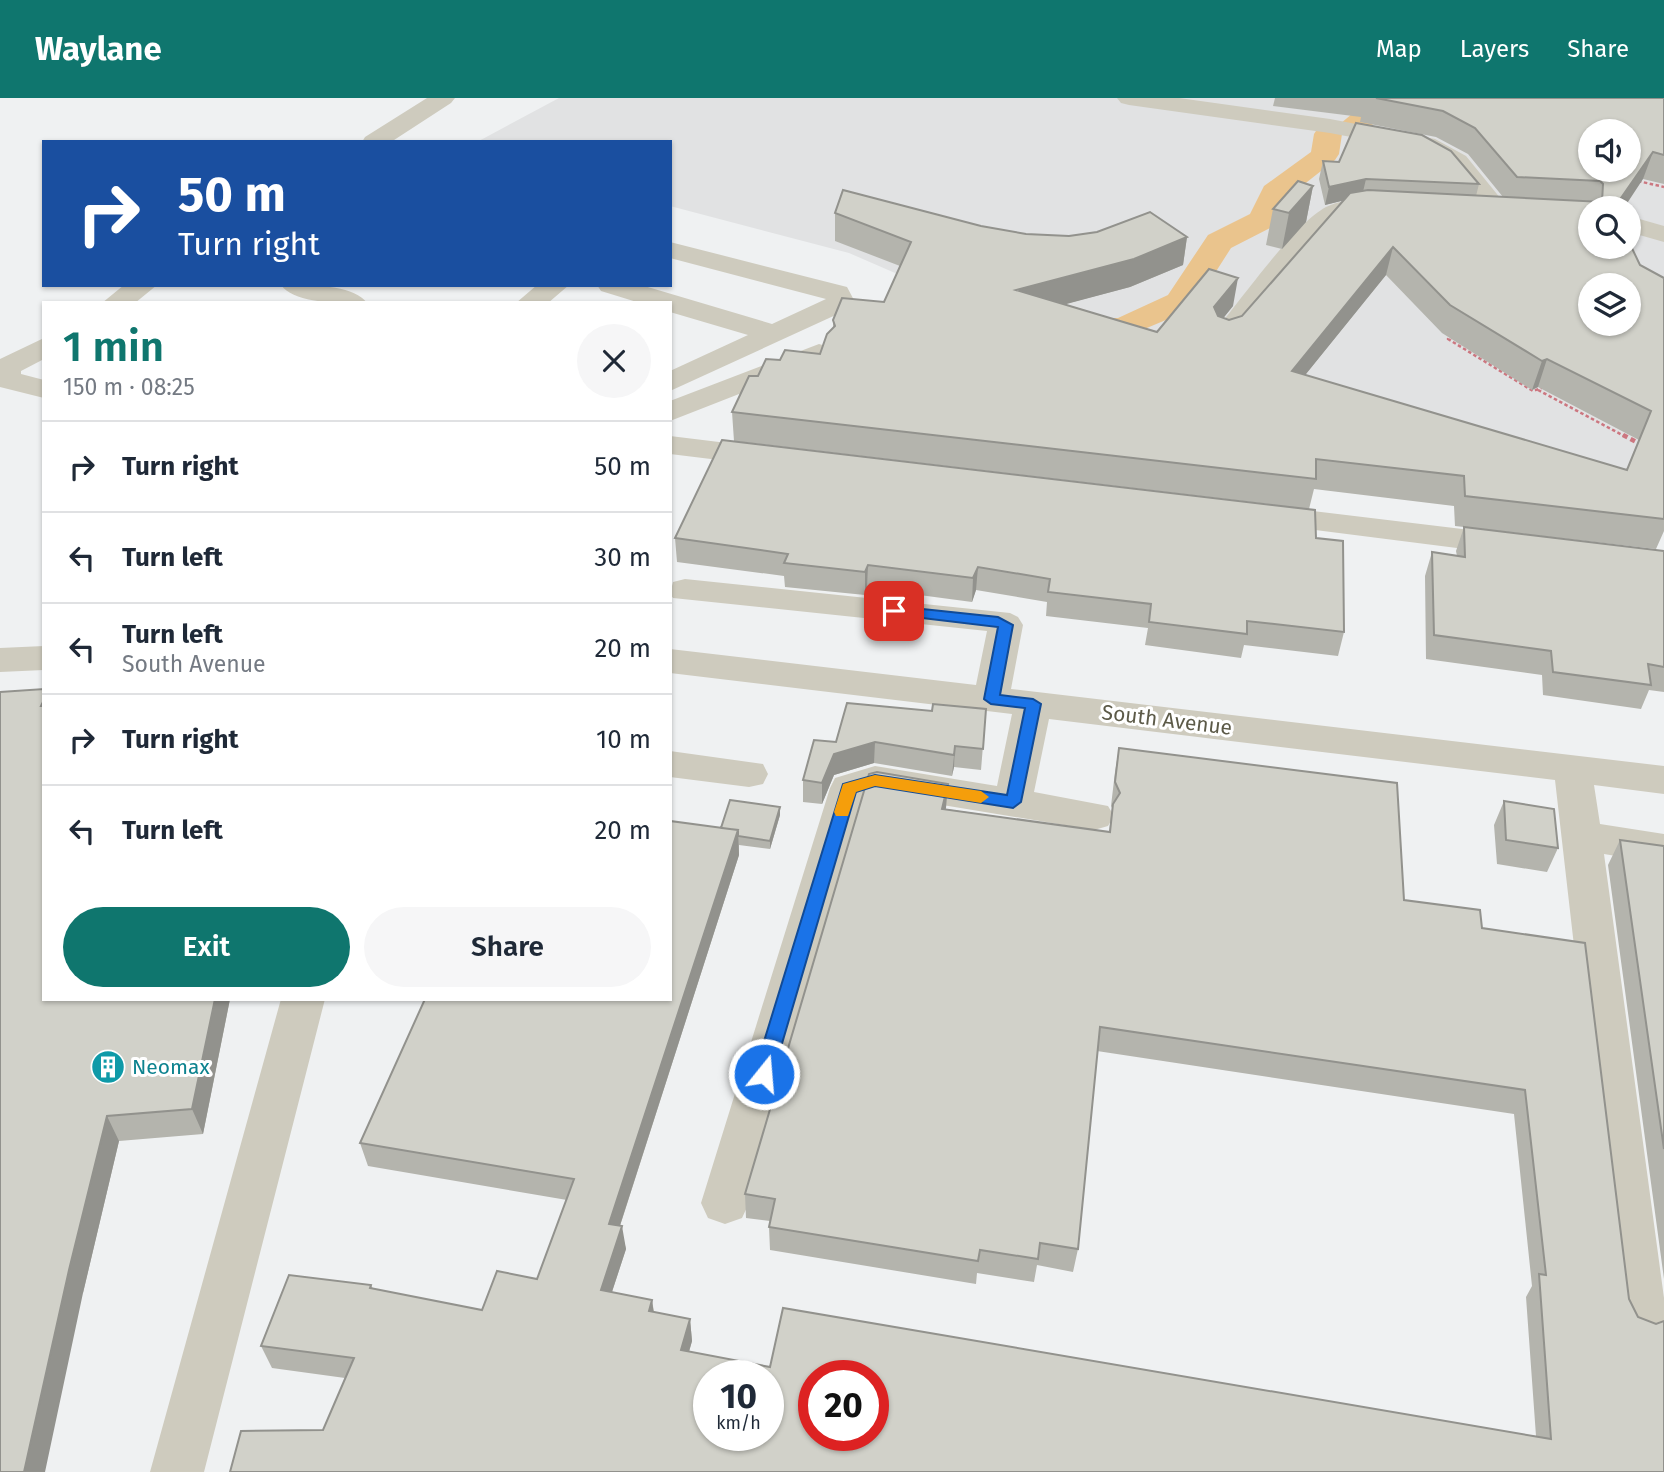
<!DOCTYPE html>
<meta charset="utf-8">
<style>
:root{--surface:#fff;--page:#f6f6f7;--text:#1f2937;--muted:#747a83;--line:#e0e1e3;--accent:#0f766e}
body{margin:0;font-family:"Fira Sans",sans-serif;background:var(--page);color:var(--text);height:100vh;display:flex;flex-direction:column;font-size:26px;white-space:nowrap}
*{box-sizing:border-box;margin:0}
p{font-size:23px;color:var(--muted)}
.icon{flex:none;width:38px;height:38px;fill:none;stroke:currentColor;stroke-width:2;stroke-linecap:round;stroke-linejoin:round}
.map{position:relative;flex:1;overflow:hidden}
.drawer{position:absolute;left:42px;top:203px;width:630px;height:700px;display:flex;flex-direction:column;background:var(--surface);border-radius:0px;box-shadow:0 2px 5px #0004}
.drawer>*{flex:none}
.banner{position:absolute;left:42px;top:42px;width:630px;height:147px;border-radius:0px;box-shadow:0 2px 5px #0004;background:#1a4fa0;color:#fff;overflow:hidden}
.fabs{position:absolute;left:1578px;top:21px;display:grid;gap:14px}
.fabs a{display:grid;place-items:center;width:63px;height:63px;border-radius:50%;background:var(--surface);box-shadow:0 2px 5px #0004;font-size:35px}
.speed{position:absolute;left:693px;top:1262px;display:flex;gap:14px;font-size:35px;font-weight:700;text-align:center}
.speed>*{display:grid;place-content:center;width:91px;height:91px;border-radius:50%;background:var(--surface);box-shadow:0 2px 5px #0004;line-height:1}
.speed small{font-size:18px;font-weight:400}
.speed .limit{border:10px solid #d22;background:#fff;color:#111}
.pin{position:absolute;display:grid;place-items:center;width:60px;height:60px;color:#fff;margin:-30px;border-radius:14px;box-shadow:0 4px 10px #0006}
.me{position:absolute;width:77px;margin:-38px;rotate:17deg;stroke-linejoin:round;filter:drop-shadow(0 0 5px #0008)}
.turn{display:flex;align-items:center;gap:24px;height:147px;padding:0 21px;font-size:32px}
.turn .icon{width:91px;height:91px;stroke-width:2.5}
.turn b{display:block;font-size:49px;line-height:60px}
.round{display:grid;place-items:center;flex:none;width:74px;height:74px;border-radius:37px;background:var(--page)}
.head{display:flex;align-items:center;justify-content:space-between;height:119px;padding:0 21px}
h1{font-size:42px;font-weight:600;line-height:52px;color:var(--accent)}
.action{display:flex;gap:14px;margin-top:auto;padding:14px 21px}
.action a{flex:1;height:80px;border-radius:42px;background:var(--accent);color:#fff;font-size:28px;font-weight:600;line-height:80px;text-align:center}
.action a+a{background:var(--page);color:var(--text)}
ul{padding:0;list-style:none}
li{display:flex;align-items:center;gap:21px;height:91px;padding:0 21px;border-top:2px solid var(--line)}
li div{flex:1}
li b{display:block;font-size:26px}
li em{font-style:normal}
header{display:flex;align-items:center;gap:42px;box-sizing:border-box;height:98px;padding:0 35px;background:var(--accent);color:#fff}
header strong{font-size:33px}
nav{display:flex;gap:38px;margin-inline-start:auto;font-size:24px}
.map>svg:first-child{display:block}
.education{fill:#e1e2e3;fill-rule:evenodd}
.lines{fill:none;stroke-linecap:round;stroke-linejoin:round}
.canal{fill:#eac48d;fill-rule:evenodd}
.path-far1{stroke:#cc7780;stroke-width:2.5;stroke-dasharray:3.5 2.5;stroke-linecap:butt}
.path{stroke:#cc7780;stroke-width:4.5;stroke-dasharray:5 3.5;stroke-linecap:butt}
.minor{fill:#cecbbe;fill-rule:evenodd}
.wall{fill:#b4b4ad;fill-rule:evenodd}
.shaded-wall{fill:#92928d}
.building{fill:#d1d1c9;stroke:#92928d;stroke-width:2;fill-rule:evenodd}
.route{fill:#1a73e8;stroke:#114b97;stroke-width:2}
.slow{fill:#f59e0b}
.labels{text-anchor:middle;stroke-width:6;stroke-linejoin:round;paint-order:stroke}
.street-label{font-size:21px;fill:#5c5a48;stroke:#fff}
.culture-label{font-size:21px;fill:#0d838f;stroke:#fff;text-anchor:start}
</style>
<header>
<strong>Waylane</strong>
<nav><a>Map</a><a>Layers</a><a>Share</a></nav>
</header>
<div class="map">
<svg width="1664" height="1374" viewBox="0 0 1664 1374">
<rect width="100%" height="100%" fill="#eff1f2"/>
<!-- education -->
<path class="education" d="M 559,0 L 1664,0 L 1664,410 L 902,178 L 849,155 L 670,108 L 670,44 L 477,44 ZM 1591,33 L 1629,33 L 1629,72 L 1591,72 ZM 1591,110 L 1629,110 L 1629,149 L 1591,149 ZM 1591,187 L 1629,187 L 1629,226 L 1591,226 Z"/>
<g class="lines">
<!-- canal -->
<path class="canal" d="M 1371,0 L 1403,0 C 1391,17 1364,37 1344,32 L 1340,26 Z
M 1328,27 L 1338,30 L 1342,36 L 1339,56 L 1335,62 L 1288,99 L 1274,128 L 1231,150 L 1192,211 L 1123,240 L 1087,240 L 1058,232 L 1053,225 L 1058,218 L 1070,215 L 1089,220 L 1118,220 L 1168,197 L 1208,137 L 1250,116 L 1264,88 L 1311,54 L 1314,36 L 1318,30 Z"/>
<!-- path-far1 -->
<path class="path-far1" d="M 1638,83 L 1664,89
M 1454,239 L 1448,241 L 1533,293 L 1544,289
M 1538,292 L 1626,339"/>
<!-- path -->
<path class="path" d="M 1623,337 L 1642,347"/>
<!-- minor -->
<path class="minor" d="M 427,0 L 455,0 L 451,5 L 391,44 L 362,44 L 365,39 Z
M 1117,0 L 1179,0 L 1330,21 L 1435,41 L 1466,58 L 1514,117 L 1510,122 L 1501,125 L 1492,122 L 1448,68 L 1419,52 L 1330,35 L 1129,7 L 1121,5 Z
M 1374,102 L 1388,105 L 1392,110 L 1388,115 C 1375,119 1358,114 1345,119 C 1318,131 1256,218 1235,245 L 1225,248 L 1215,245 L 1211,239 L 1215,233 C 1240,203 1294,126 1326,109 C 1340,102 1358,101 1374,102 Z
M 1629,118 L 1664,128 L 1664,144 L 1629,134 Z
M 670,144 L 847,189 L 855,204 L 851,210 L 670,293 L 670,273 L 748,237 L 670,214 L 670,205 L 640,205 L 601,193 L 597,187 L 641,187 L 772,226 L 826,201 L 670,160 Z
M 124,187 L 157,187 L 135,205 L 102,205 Z
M 281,187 C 303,187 353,185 367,205 C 345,205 295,207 281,187 Z
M 537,187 L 569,187 L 548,205 L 516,205 Z
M 44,240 L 44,261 L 21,273 L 21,276 L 44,282 L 44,300 L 0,289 L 0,261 Z
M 819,246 L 829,249 L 833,255 L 829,261 L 670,323 L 670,303 Z
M 670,338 L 769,350 L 780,352 L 785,359 L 780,366 L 769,368 L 670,356 Z
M 1263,407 L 1512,437 L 1524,440 L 1529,447 L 1524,454 L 1512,457 L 1252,424 L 1247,417 L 1252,410 Z
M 685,481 L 1010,515 L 1018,519 L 1023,527 L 1011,591 L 1664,668 L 1664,696 L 1594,687 L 1600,726 L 1664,736 L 1664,766 L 1604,756 L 1664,1200 L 1664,1230 L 1660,1239 L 1642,1246 L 1624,1239 L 1617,1223 L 1555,682 L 1049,621 L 1034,694 L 1108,708 L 1114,718 L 1108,728 L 1094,732 L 876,696 L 866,699 L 749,1105 L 742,1120 L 725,1126 L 708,1120 L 701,1105 L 830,690 L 835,680 L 875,668 L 997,688 L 1012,616 L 670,575 L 670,551 L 976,587 L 987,533 L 673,500 L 670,496 L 673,484 Z
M 44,548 L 44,572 L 0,574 L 0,550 Z
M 670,653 L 763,666 L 768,676 L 763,686 L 749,689 L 670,679 Z
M 281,901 L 325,901 L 204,1374 L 150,1374 Z"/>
</g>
<!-- wall -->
<path class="wall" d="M 1275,0 L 1664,0 L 1664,86 L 1643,81 L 1591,110 L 1640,167 L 1664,180 L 1664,433 L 1656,451 L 1455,428 L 1454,408 L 1314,391 L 1309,411 L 734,343 L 732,314 L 758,278 L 780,262 L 820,256 L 833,230 L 833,222 L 884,204 L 900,168 L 835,143 L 835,115 L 981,128 L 1026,136 L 1069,138 L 1187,139 L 1183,167 L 1130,189 L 1065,206 L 1157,234 L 1233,208 L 1223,220 L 1229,222 L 1242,218 L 1344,102 L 1325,107 L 1319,81 L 1323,63 L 1479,86 L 1476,98 L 1503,99 L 1468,56 L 1436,39 L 1360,24 L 1361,19 L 1273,8 ZM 1386,177 L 1442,235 L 1532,292 L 1538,289 L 1639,342 L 1627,372 L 1305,277 Z
M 1313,88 L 1306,124 L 1282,151 L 1266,147 L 1273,111 Z
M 1464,429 L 1664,453 L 1664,594 L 1649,592 L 1641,611 L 1543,597 L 1542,577 L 1426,561 L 1425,478 L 1432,454 L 1457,458 L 1456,453 Z
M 675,440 L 1316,440 L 1344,534 L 1338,558 L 1244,547 L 1241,560 L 1145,547 L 1148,530 L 1046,518 L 1047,504 L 976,492 L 972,504 L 867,490 L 865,497 L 785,489 L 784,478 L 677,464 Z
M 0,594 L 230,901 L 203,1036 L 119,1043 L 83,1195 Z
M 986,611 L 981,672 L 954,669 L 952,678 L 874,665 L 834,677 L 822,706 L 803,704 L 803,682 L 836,644 L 932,613 Z
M 1119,650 L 1404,802 L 1482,830 L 1629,1201 L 1664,1374 L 323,1332 L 345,1280 L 272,1270 L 261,1248 L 371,1187 L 373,1191 L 482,1212 L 537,1181 L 567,1102 L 368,1068 L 360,1045 L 721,730 L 780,717 L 770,751 L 739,747 L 739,757 L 620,1128 L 626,1151 L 612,1194 L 652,1202 L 654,1214 L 690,1221 L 692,1243 L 689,1254 L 770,1269 L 1536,1338 L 1526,1199 L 1532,1188 L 1514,1016 L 1097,953 L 1078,1151 L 1073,1174 L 1037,1167 L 1034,1184 L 977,1175 L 976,1186 L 770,1152 L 769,1129 L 770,1123 L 746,1120 L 745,1096 L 946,711 L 1109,734 L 1112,710 L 1111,708 L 1115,674 Z
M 1504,703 L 1558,750 L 1547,774 L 1497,766 L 1494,727 Z
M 1620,742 L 1664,748 L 1664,1181 L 1608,767 Z"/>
<!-- shaded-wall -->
<path class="shaded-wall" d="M 1653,54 L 1643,81 L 1624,110 L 1614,110 Z
M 1366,81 L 1362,98 L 1325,107 L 1329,89 Z
M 1313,88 L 1306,124 L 1282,151 L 1289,115 Z
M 1187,139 L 1183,167 L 1130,189 L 1014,220 L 1016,192 Z
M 1393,149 L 1386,177 L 1285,302 L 1292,273 Z
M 1238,180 L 1233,208 L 1209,238 L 1214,209 Z
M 1547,261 L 1538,289 L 1532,292 L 1542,263 Z
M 868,467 L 867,490 L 865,497 L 865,474 Z
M 978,469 L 976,492 L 972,504 L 973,480 Z
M 875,644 L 874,665 L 834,677 L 822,706 L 822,685 L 834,656 Z
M 955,648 L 954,669 L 952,678 L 954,657 Z
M 948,686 L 946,710 L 941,735 L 942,711 Z
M 780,709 L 780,717 L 770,751 L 770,743 Z
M 738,732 L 739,757 L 613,1149 L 609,1126 Z
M 215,901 L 230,901 L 203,1036 L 192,1011 Z
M 107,1018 L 119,1043 L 83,1195 L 45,1374 L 24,1374 L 69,1172 Z
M 622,1128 L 626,1151 L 605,1215 L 601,1192 Z
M 652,1202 L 655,1225 L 649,1213 Z
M 690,1221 L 692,1243 L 683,1274 L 681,1252 Z"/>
<!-- building -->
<path class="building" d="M 1376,0 L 1664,0 L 1664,57 L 1653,54 L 1614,110 L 1591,110 L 1591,149 L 1629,149 L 1629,144 L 1640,167 L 1664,180 L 1664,421 L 1465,398 L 1464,378 L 1316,361 L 1316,381 L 732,314 L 749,278 L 758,278 L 766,261 L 780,262 L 785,252 L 820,256 L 827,236 L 835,228 L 833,222 L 842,200 L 884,204 L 911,144 L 835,115 L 843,92 L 981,128 L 1026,136 L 1069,138 L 1097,134 L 1150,114 L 1187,139 L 1134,161 L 1016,192 L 1157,234 L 1209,171 L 1238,180 L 1214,209 L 1218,218 L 1229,222 L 1242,218 L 1350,95 L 1368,92 L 1602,104 L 1603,86 L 1600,83 L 1517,79 L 1475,30 L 1443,13 ZM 1591,33 L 1629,33 L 1629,72 L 1591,72 ZM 1393,149 L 1450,207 L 1542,263 L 1547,261 L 1651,313 L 1627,372 L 1292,273 ZM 1591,187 L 1629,187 L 1629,226 L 1591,226 Z
M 1356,25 L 1422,37 L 1451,53 L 1479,86 L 1366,81 L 1329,89 L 1323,63 L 1339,64 Z
M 1298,83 L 1313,88 L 1289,115 L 1273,111 Z
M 722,342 L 1315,412 L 1316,440 L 1343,443 L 1344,534 L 1247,523 L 1247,536 L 1149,524 L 1151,506 L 1048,494 L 1050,481 L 978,469 L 973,480 L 868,467 L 865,474 L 784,465 L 788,456 L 675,440 Z
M 1464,429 L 1664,453 L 1664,569 L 1648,566 L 1651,587 L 1553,574 L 1551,553 L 1434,537 L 1432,454 L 1465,459 Z
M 44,591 L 44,602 L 41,608 L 44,608 L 44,901 L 215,901 L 192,1011 L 107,1018 L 69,1172 L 24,1374 L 0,1374 L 0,594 Z
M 847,605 L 932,613 L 933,606 L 986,611 L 983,651 L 955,648 L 954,657 L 875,644 L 834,656 L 822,685 L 803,682 L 814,642 L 836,644 Z
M 1119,650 L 1397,685 L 1404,802 L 1480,812 L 1482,830 L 1585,845 L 1629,1201 L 1638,1219 L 1656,1226 L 1664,1223 L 1664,1374 L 230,1374 L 241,1333 L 323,1332 L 354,1260 L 261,1248 L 289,1177 L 371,1187 L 370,1190 L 482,1212 L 497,1173 L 537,1181 L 574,1081 L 360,1045 L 425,901 L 670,901 L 670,723 L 738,732 L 609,1126 L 622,1128 L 601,1192 L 652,1202 L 649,1213 L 690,1221 L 681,1252 L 770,1269 L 783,1210 L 1551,1341 L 1539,1176 L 1546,1177 L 1525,992 L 1100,929 L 1078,1151 L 1040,1145 L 1038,1161 L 980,1152 L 978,1163 L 769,1129 L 775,1101 L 745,1096 L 869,676 L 877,674 L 948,686 L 942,711 L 1110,734 L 1113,706 L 1120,695 L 1115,684 ZM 709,1278 L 768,1278 L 768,1337 L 709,1337 ZM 814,1278 L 873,1278 L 873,1337 L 814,1337 Z
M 730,702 L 780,709 L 770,743 L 738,738 L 738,732 L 721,730 Z
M 1504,703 L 1554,711 L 1558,750 L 1506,742 Z
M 1620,742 L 1664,748 L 1664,1051 Z"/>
<!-- route -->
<path class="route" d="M 894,508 L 998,519 L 1013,527 L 1000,597 L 1033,601 L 1041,606 L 1021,704 L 1013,710 L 875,688 L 856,694 L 773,976 L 770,981 L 764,983 L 757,981 L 754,976 L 843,686 L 875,677 L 1007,697 L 1025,610 L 991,606 L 984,601 L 998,529 L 889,516 L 887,513 Z"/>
<!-- slow -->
<path class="slow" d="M 875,677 L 981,693 L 989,699 L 981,705 L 875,688 L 856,694 L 848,718 L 836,718 L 834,714 L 843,686 Z"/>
<!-- icons -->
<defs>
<g id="building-disc" transform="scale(1.75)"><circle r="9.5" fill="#0f9aa8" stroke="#fff"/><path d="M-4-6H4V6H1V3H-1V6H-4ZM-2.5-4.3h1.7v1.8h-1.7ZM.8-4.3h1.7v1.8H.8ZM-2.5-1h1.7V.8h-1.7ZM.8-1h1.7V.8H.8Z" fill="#fff"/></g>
</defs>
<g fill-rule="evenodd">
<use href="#building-disc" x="108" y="969"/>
</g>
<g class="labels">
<!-- street labels -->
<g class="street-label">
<text transform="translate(1167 622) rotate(7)" y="7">South Avenue</text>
</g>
<!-- culture labels -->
<g class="culture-label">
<text x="132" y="976">Neomax</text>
</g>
</g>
</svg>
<div class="fabs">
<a><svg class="icon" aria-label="sound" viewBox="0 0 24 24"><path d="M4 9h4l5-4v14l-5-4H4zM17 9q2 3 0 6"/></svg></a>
<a><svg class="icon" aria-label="search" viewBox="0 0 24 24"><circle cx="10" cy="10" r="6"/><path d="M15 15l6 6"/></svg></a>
<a><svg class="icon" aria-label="layers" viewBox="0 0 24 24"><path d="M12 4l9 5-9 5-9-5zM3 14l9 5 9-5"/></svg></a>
</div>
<div class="speed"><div>10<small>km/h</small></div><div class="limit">20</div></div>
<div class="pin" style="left:894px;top:513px;background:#d93025"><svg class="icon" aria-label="arrive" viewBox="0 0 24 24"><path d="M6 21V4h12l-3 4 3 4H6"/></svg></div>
<svg class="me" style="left:764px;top:976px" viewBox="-20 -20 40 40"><circle r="17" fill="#1a73e8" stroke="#fff" stroke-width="3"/><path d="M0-11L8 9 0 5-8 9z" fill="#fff"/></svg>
<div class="banner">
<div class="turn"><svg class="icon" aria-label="right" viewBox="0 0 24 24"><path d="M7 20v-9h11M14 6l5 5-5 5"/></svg><div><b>50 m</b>Turn right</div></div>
</div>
<section class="drawer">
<div class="head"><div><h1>1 min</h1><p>150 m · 08:25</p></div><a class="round"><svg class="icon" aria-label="close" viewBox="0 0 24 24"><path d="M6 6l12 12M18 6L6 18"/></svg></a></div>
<ul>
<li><svg class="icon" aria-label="right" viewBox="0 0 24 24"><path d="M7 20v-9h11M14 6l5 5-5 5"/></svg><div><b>Turn right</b></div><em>50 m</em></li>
<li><svg class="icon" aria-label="left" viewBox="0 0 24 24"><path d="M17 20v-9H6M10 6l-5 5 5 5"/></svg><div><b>Turn left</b></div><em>30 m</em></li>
<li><svg class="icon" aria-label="left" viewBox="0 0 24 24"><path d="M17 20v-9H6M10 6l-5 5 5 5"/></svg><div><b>Turn left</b><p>South Avenue</p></div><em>20 m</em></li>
<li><svg class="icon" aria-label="right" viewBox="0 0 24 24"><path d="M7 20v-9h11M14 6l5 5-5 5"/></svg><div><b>Turn right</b></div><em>10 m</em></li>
<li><svg class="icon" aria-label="left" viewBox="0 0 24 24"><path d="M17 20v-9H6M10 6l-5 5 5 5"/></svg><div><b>Turn left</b></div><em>20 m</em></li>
</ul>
<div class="action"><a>Exit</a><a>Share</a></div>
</section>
</div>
